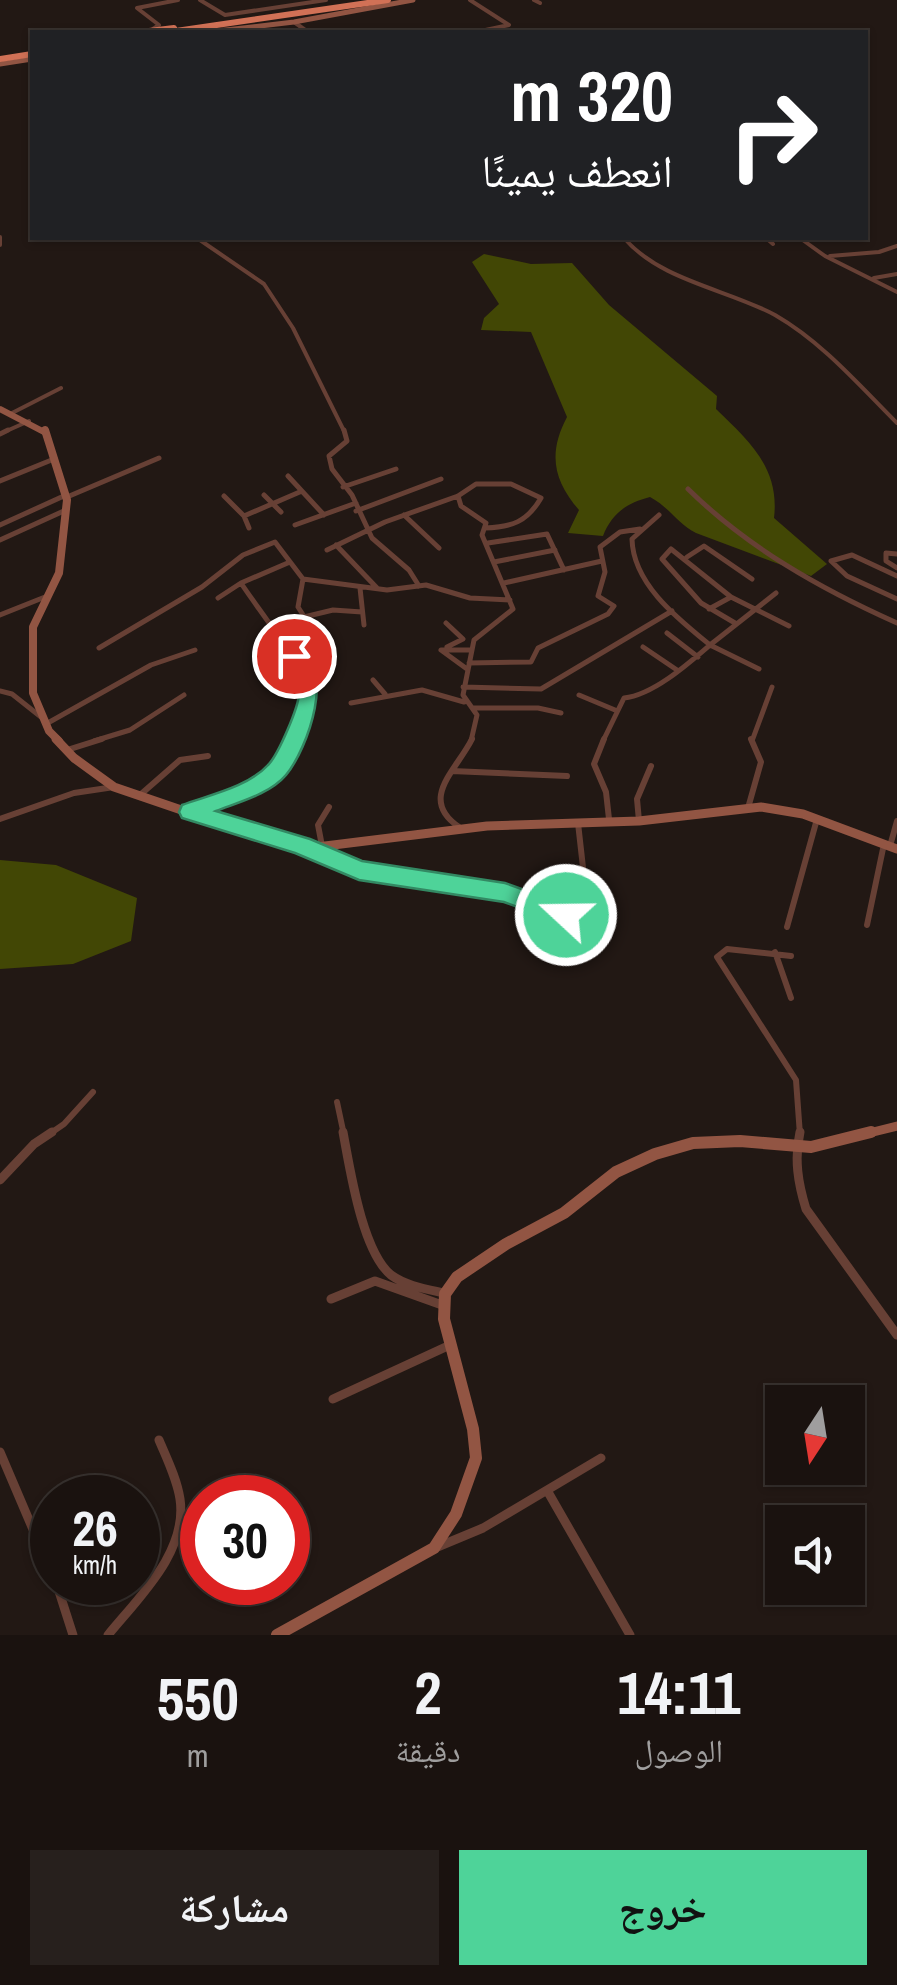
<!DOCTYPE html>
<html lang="ar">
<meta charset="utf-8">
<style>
:root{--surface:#1a120f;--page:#27201d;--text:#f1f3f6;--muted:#9f9e9e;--line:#38322f;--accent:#4ed399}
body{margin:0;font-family:"Archivo Narrow","Noto Naskh Arabic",sans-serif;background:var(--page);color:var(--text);direction:rtl;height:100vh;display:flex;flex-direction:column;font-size:38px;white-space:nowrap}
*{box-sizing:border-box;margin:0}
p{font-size:32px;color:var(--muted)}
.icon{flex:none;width:55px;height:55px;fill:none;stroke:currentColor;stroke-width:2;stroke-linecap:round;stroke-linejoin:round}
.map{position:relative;height:1635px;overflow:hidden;direction:ltr}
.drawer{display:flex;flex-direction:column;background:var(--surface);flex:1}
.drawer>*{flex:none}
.guide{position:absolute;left:30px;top:30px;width:838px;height:210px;border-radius:0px;box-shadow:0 2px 8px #0004,0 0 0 2px var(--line);direction:rtl;background:#202124;color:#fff;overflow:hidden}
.needle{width:65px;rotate:192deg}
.tools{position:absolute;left:765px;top:1385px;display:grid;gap:20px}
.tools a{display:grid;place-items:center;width:100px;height:100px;border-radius:0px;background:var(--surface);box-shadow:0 2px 8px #0004,0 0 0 2px var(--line);font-size:50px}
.speed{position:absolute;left:30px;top:1475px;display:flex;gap:20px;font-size:50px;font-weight:700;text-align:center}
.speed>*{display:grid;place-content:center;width:130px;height:130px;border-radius:50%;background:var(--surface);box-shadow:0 2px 8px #0004,0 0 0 2px var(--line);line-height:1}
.speed small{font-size:25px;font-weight:400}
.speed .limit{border:15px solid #d22;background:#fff;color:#111}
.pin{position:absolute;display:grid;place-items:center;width:85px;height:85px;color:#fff;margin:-42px;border:5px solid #fff;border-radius:50%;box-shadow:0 2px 10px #0007}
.me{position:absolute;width:110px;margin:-55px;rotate:291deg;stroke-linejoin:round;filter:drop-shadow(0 0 8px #0008)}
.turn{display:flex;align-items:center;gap:35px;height:210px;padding:0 30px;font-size:45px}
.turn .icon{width:130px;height:130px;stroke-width:2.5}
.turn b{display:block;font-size:70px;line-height:85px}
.eta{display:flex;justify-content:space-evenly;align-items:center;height:170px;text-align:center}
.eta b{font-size:60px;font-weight:700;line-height:70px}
.cta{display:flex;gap:20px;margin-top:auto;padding:20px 30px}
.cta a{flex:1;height:115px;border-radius:0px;background:var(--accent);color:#111;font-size:40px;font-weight:700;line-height:115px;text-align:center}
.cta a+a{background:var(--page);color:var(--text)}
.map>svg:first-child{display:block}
.green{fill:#424705}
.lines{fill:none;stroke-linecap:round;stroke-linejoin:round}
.street-far3{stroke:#674035;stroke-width:4}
.street-far2{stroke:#674035;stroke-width:5}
.street-far1{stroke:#674035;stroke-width:6}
.street{stroke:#674035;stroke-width:9}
.secondary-far4{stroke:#925543;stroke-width:5}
.secondary-far3{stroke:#925543;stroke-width:6}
.secondary-far2{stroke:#925543;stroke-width:8}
.secondary-far1{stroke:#925543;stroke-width:9}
.secondary{stroke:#925543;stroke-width:12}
.highway{stroke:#d17156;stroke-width:6}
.route{fill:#4ed399;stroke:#338963;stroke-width:2.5}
</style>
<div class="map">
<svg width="897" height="1635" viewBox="0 0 897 1635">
<rect width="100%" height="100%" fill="#221814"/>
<!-- green -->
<path class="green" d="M 484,254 L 531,264 L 572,263 L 609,305 L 717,396 L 716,409 C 749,441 780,468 774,518 L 827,564 L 811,576 L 696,533 C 678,524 669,507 650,497 C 627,503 612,513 603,536 L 568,533 L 579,510 C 553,480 548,453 567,417 L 531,332 L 481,330 L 484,318 L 499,304 L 472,262 Z
M 0,860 L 56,865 L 137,898 L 131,941 L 73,964 L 0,969 Z"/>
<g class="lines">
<!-- street-far3 -->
<path class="street-far3" d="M 200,0 L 225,15 L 326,0
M 470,0 L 509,25 L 476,32
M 534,0 L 540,3
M 294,22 L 308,32
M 153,29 L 159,25 L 137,8 L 178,0
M 0,237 L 0,245
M 197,238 L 264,284 L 293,328 L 345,433
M 624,238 C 661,281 727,289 775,315 C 822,342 859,385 897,423
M 766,238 L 773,244
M 800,238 L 825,256 L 897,292
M 802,239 L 819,238
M 830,256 L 879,252 L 897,246
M 874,278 L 897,274
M 12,413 L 61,388
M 2,433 L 29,421"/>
<!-- street-far2 -->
<path class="street-far2" d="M 344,430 L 347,441 L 329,456 L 332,469 L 352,495 L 372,538 L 409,570 L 419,586
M 0,434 L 8,430
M 288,476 L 324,515
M 0,481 L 54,459
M 343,487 L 396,469
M 688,489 C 748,548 821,589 897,623
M 264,495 L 281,512
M 224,496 L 244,516 L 249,528
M 458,496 L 461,506 L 486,523 L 482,535 L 513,609 L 474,640 L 463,695 L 477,715 L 471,741
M 67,497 L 159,458
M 356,511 L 441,479
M 404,515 L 439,548
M 244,516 L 302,491
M 0,525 L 66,495
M 295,525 L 356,503
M 0,540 L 66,510
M 488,543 L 547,534 L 564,570
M 336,545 L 377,588
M 327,550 L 385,522 L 458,496 L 476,484 L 511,484 L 541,498 C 527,522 512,527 485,528
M 897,554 L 886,553 L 886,561 L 897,568
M 687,557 L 704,546 L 752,579
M 494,562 L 555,550
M 897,576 L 852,555 L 831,561 L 847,576 L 897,599
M 303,579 L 298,607 L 314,632
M 241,583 C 255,605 306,670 308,689 C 310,704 297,726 292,741
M 504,583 L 602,561
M 360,588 L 364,625
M 218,598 L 241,583 L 290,562
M 709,609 L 731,597
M 0,615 L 45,597
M 304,617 L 333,610 L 362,612
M 446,623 L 463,639 L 447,647
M 735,623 L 701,603 L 662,559 L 671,549 L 731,597 L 789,626
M 667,633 L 698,657
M 643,647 L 677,670
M 99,648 L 202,587 L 243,555 L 275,542 L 303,579 L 387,590 L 426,585 L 470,598 L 510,600
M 469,663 L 531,662 L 538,648 L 608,614 L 614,606 L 598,596 L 605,572 L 600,547 L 620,532 L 640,529
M 467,669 L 441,650 L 471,650
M 759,669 L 710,645 L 776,593
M 373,680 L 385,694
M 463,687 L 541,689 L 672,611
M 0,691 L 12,694 L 41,717
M 579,695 L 615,710
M 351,703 L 422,690 L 464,702
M 473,708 L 538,708 L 561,713
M 46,724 L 151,665 L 195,650
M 94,741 L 130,730 L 184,695
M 603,741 L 624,698 C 653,695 688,664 710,645 C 678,619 633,584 632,539 L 659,515
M 752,741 L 772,687"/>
<!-- street-far1 -->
<path class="street-far1" d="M 604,739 L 594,764 L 606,792 L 609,819
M 67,750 L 102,739
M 452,771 L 567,776
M 140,795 L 180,760 L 208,756
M 748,808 L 761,762 L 751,739
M 191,812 L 274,775 L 293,739
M 0,819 L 74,793 L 114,787
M 639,821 L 637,799 L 651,766
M 459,827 C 418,799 456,771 472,739
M 322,846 L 318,825 L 329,807
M 890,846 L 897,821
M 308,848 L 377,875 L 505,892 L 578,916 L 588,912 L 578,823
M 867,925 L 884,844
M 787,927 L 817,819
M 775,952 L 791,998
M 791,956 L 727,949 L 717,957 L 796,1080 L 800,1135
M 337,1102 L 344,1135
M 48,1135 L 64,1124 L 93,1092"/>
<!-- street -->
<path class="street" d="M 343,1132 C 350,1169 362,1251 391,1275 C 406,1286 426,1289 444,1293
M 800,1132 C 794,1159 798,1183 806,1209 L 897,1335
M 0,1180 L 34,1144 L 52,1132
M 331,1299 L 375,1281 L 442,1305
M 333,1399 L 450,1345
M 0,1452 L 52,1574
M 548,1492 L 630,1635
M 435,1548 L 483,1528 L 601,1458
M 56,1582 L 73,1635
M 108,1635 C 138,1598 188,1552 180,1499 C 177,1479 167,1459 159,1440"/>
<!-- secondary-far4 -->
<path class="secondary-far4" d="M 208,32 L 294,22 L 413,0
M 0,64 L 32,59"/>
<!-- secondary-far3 -->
<path class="secondary-far3" d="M 0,409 L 46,433"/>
<!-- secondary-far2 -->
<path class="secondary-far2" d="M 45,430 L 67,500 L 59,573 L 33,627 L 33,693 L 49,731 L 59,741"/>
<!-- secondary-far1 -->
<path class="secondary-far1" d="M 56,739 L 74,758 L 114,787 L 234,828 L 317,847 L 487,826 L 639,821 L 761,807 L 803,814 L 897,849
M 861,1135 L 897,1126"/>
<!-- secondary -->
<path class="secondary" d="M 277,1635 L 434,1548 L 456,1514 L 476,1458 L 473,1429 L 444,1319 L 445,1294 L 457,1277 L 506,1244 L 564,1213 L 616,1172 L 655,1154 L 693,1143 L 740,1141 L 811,1147 L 871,1132"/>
<!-- highway -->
<path class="highway" d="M 141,32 L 174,28
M 169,32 L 388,0
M 0,59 L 32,54"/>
</g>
<!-- route -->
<path class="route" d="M 294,649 C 339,664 307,750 286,775 C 270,794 239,802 216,811 L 310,839 L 362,861 L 505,883 L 575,908 L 579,915 L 575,922 L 566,925 L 504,902 L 359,880 L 295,853 L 182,818 L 179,812 L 182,805 C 209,795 248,787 268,765 C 278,755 299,707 299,693 C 298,679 291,667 284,656 Z"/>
</svg>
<div class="tools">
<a><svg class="needle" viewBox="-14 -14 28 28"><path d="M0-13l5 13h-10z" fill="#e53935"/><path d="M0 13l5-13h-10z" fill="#9f9e9e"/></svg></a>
<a><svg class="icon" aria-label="sound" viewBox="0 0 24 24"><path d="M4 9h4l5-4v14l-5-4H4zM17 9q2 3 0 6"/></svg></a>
</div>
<div class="speed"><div>26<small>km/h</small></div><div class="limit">30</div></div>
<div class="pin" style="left:294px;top:656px;background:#d93025"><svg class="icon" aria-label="arrive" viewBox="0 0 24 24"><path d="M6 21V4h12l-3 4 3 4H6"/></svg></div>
<svg class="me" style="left:566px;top:915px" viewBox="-20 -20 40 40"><circle r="17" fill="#4ed399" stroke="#fff" stroke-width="3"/><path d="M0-11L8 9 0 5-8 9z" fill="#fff"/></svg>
<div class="guide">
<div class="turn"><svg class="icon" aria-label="right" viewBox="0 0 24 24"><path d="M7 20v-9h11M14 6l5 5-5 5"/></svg><div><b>320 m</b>انعطف يمينًا</div></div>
</div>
</div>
<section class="drawer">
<div class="eta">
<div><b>14:11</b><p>الوصول</p></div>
<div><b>2</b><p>دقيقة</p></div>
<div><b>550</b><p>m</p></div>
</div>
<div class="cta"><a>خروج</a><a>مشاركة</a></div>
</section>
